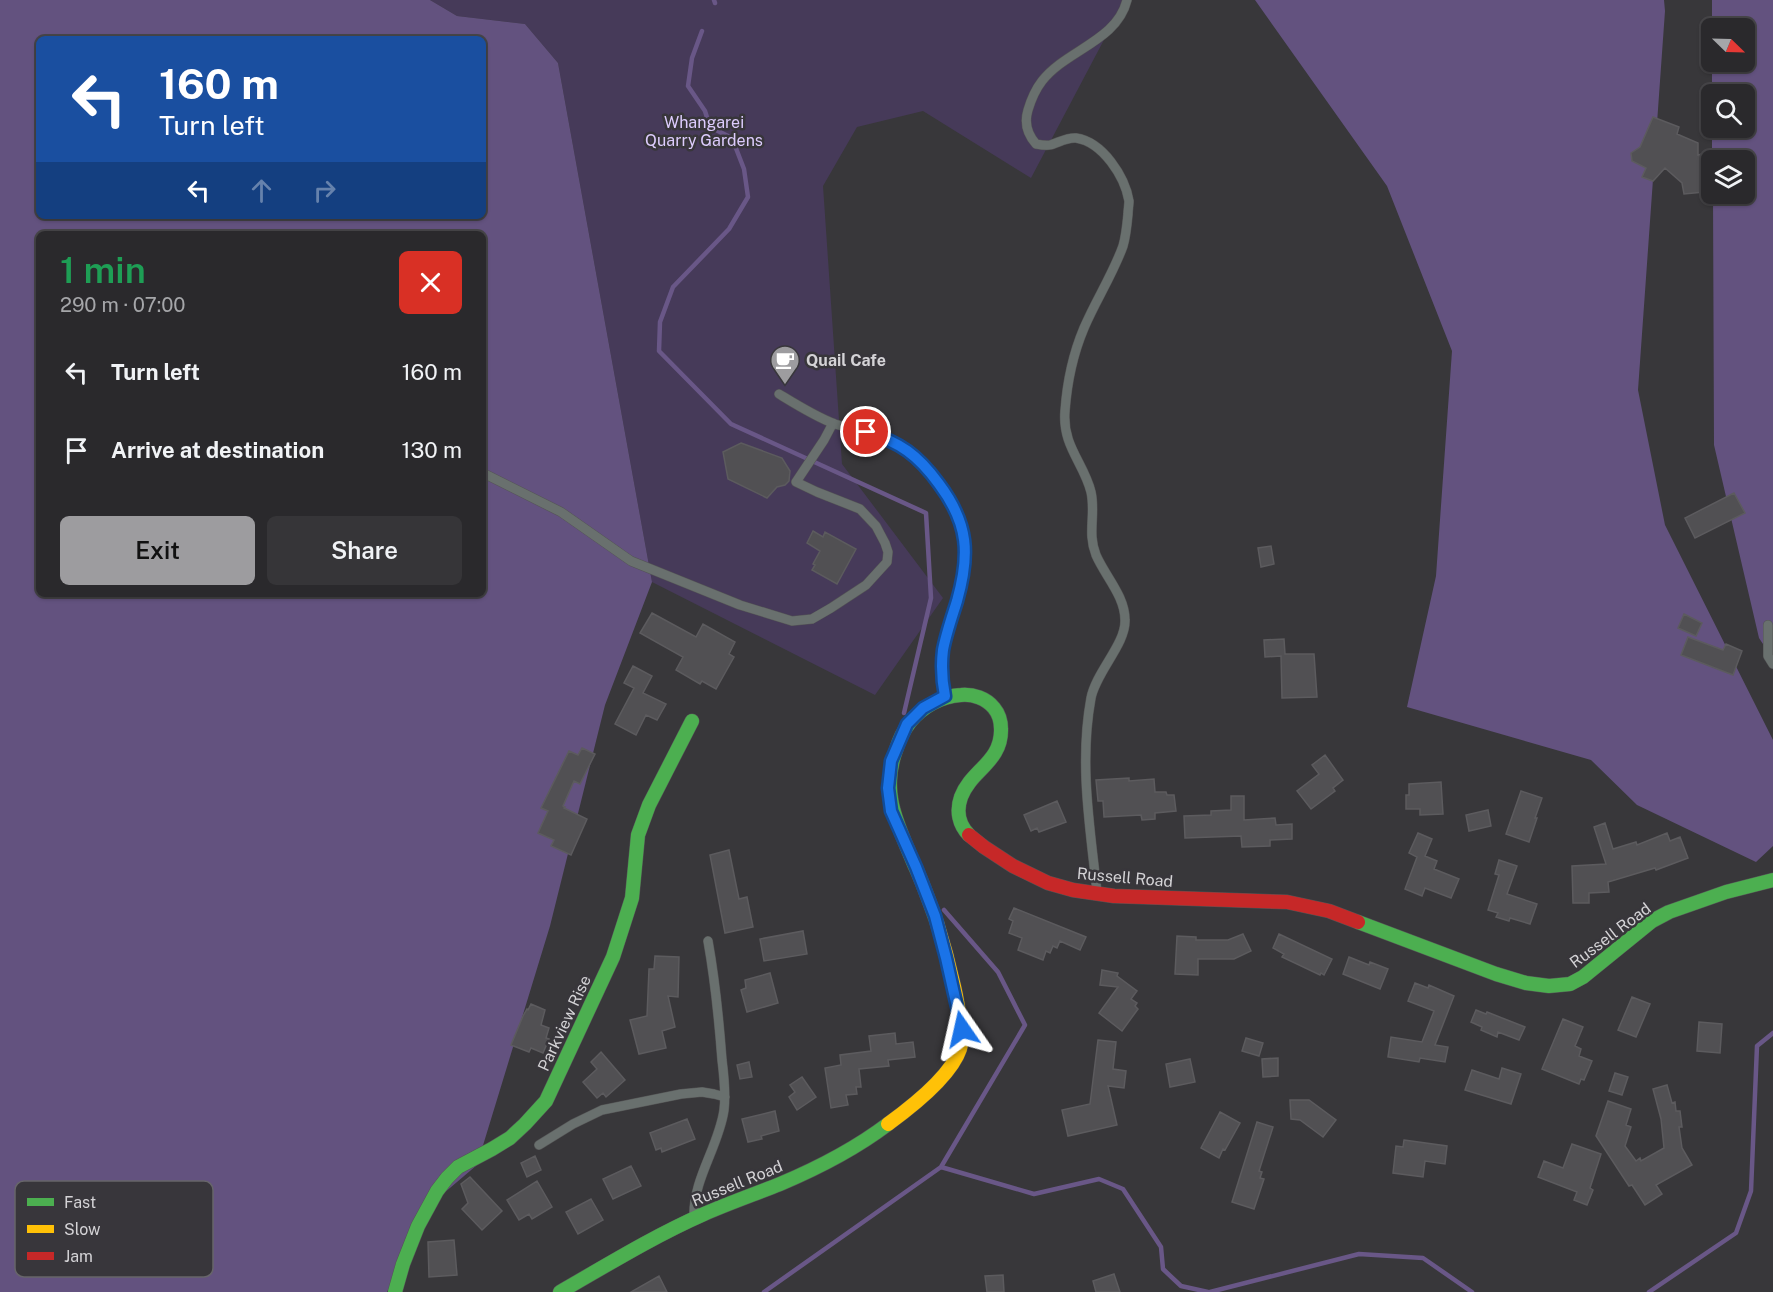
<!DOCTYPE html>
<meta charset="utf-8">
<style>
:root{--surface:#2a292c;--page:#363538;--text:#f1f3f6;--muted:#a5a6a9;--line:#464548;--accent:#9d9c9f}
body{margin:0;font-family:"Public Sans",sans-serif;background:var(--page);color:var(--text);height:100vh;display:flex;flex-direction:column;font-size:22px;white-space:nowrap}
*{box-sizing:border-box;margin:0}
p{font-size:20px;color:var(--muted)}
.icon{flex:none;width:33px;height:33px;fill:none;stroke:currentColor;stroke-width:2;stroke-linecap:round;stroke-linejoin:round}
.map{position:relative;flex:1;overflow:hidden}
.details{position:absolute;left:36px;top:231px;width:450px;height:366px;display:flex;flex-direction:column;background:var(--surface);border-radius:9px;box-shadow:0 2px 4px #0004,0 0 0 2px var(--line)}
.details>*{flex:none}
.banner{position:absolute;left:36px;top:36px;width:450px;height:183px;border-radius:9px;box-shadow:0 2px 4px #0004,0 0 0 2px var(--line);background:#1a4fa0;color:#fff;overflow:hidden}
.needle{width:39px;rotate:113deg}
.fabs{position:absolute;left:1701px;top:18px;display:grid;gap:12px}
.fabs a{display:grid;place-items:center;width:54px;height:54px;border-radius:9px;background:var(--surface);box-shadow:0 2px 4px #0004,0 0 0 2px var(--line);font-size:30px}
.pin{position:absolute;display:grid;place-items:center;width:51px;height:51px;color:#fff;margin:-26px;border:3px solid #fff;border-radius:50%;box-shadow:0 2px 6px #0007}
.me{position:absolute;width:66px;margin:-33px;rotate:349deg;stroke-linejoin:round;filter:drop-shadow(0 0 4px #0008)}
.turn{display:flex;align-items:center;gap:21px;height:126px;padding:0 24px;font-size:27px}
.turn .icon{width:78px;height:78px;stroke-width:2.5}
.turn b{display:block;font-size:42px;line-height:51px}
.lanes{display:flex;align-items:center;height:57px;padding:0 24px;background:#0003;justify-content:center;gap:30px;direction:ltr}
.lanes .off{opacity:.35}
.round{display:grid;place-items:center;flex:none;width:63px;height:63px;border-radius:9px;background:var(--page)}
.summary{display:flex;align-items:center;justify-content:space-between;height:102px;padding:0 24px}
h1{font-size:36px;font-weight:600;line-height:45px;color:#1e9e55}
.action{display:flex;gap:12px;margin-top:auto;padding:12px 24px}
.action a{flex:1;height:69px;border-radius:9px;background:var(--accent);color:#111;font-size:24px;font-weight:600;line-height:69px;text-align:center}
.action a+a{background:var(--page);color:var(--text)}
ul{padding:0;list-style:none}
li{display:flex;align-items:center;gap:18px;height:78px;padding:0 24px}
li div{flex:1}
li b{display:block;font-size:22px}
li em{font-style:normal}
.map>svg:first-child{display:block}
.green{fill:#463a59}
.forest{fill:#63527f;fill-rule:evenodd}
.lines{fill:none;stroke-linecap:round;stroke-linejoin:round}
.stream{stroke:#695787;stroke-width:4.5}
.building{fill:#515053;stroke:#5c5b5e;stroke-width:1.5}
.lane-casing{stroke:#545455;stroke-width:10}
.fast-casing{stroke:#545455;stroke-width:15}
.slow-casing{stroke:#545455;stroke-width:15}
.jam-casing{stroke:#545455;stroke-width:15}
.lane{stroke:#69706e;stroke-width:9}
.fast{stroke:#4caf50;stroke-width:14}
.slow{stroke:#ffc107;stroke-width:14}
.jam{stroke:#c62828;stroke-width:14}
.route-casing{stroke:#114b97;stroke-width:15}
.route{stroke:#1a73e8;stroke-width:10}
.labels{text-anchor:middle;stroke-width:5;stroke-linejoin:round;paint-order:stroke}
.park-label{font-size:16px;fill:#ddccfd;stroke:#38363b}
.poi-label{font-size:16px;font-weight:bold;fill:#d4d3d6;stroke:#38363b;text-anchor:start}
.street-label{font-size:16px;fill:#d4d3d6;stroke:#38363b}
.key{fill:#38363b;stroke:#67656a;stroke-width:1.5}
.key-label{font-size:16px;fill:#d4d3d6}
</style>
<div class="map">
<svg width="1773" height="1292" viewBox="0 0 1773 1292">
<rect width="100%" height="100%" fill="#38373a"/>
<!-- green -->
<path class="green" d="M 430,0 L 1125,0 L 1031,178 L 923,111 L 857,127 L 823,186 L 842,464 L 943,598 L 875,695 L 652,582 L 558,63 L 525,24 L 457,16 Z"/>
<!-- forest -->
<path class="forest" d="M 0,0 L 430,0 L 457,16 L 525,24 L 558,63 L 652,582 L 605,705 L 550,926 L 477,1165 L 437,1199 L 387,1292 L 0,1292 ZM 39,39 L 483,39 L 483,216 L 39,216 ZM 39,234 L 483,234 L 483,594 L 39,594 Z
M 1255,0 L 1664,0 L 1665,11 L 1638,390 L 1665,525 L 1773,740 L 1773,846 L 1756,862 L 1637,805 L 1591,760 L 1407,707 L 1436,576 L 1452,351 L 1387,186 Z
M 1712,0 L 1773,0 L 1773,659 L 1759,638 L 1714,445 L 1713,194 L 1744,194 L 1744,160 L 1712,160 L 1712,128 L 1744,128 L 1744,94 L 1712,94 L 1712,62 L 1744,62 L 1744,28 L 1712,28 Z"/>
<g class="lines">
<!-- stream -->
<path class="stream" d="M 714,0 L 715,3
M 702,31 L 692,58 L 688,86 L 705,111 L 710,127 L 732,138 L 744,169 L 748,197 L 729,229 L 673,287 L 660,322 L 659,351 L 731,424 L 926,513 L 931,598 L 904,713
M 941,1167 L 1034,1194 L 1099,1179 L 1123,1189 L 1161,1247 L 1163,1269 L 1181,1286 L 1208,1292
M 764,1292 L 941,1167 L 1025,1025 L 998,972 L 944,910
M 1210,1292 L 1359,1254 L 1423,1258 L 1472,1292
M 1649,1292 L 1736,1233 L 1751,1191 L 1757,1046 L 1773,1033"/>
</g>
<!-- building -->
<path class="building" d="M 1653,117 L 1679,127 L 1677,134 L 1698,143 L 1698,155 L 1712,152 L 1712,171 L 1704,173 L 1704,192 L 1684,194 L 1682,183 L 1665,168 L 1653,181 L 1642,177 L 1646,168 L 1632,161 L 1631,153 L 1640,147 Z
M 741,443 L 782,458 L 790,471 L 789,481 L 785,485 L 777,487 L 767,498 L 728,479 L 723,452 Z
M 1734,493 L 1745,513 L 1695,538 L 1685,518 Z
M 813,531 L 823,537 L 825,532 L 856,549 L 837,584 L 812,570 L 815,565 L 813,564 L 820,551 L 807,543 Z
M 1271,546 L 1274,564 L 1261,567 L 1258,548 Z
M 652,613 L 696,637 L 703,624 L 735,642 L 729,654 L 734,657 L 716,689 L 702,681 L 700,684 L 676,670 L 683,657 L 640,633 Z
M 1684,614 L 1702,623 L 1696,636 L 1678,628 Z
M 1688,637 L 1723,650 L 1726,644 L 1742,651 L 1733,675 L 1681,655 Z
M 1284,639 L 1285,654 L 1314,654 L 1317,697 L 1282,698 L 1281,656 L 1265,657 L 1264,640 Z
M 633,666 L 652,676 L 643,693 L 666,704 L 657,720 L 646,715 L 636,735 L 615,724 L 634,688 L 624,683 Z
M 582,748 L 595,754 L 580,784 L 574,781 L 563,806 L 565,807 L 564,808 L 587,819 L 571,855 L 551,846 L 554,840 L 538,833 L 548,811 L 541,808 L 569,751 L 578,755 Z
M 1325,755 L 1343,780 L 1333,788 L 1335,791 L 1311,809 L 1297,791 L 1319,774 L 1312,765 Z
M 1129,778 L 1129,781 L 1154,779 L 1155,792 L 1166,792 L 1167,795 L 1174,795 L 1176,811 L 1155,813 L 1155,819 L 1142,820 L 1141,815 L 1104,817 L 1103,801 L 1098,801 L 1096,780 Z
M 1441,782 L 1443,814 L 1420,815 L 1420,809 L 1406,809 L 1406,795 L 1409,795 L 1409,784 Z
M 1521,791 L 1542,798 L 1535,818 L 1537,818 L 1529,842 L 1506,834 Z
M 1231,796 L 1244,796 L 1244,820 L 1275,818 L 1276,825 L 1292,824 L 1292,839 L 1270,840 L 1270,846 L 1242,847 L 1241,836 L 1185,838 L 1184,816 L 1211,815 L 1211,811 L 1231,810 Z
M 1057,801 L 1066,822 L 1039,832 L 1037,828 L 1031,831 L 1024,815 Z
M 1488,810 L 1491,826 L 1469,831 L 1466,815 Z
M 1605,823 L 1613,849 L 1636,842 L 1637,845 L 1667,833 L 1670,841 L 1680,837 L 1688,858 L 1656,870 L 1655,868 L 1608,882 L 1609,892 L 1589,893 L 1589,903 L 1573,903 L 1572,866 L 1606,864 L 1594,827 Z
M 1418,833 L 1432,839 L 1425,856 L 1437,861 L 1434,869 L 1459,879 L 1451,898 L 1425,888 L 1422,896 L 1405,889 L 1417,857 L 1409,853 Z
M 729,850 L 739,899 L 747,897 L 753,927 L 725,933 L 710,855 Z
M 1499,860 L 1517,866 L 1507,894 L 1537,904 L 1530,924 L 1510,918 L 1509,921 L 1496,917 L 1498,913 L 1488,910 L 1499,875 L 1495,874 Z
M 1014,908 L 1086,937 L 1080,950 L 1060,941 L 1057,948 L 1053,946 L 1050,953 L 1046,951 L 1043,960 L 1018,950 L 1022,938 L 1009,933 L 1013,921 L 1009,919 Z
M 803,931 L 807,954 L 764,961 L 760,939 Z
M 1243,934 L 1251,951 L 1234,959 L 1198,959 L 1198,975 L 1175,974 L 1177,936 L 1196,937 L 1196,940 L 1228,940 Z
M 1279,934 L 1332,959 L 1324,975 L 1321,973 L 1320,975 L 1282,957 L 1284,954 L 1273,948 Z
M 655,956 L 679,957 L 678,997 L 668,996 L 675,1027 L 662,1031 L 666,1048 L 639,1054 L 630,1020 L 647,1016 L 649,969 L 654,969 Z
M 1349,957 L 1369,965 L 1370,962 L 1388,969 L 1380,989 L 1343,974 Z
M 1102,970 L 1118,973 L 1117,976 L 1137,991 L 1131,999 L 1137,1003 L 1135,1006 L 1138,1009 L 1122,1031 L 1099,1013 L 1118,987 L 1100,985 Z
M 770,973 L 778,1003 L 747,1012 L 741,990 L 746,988 L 745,980 Z
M 1415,983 L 1428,988 L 1429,985 L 1454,996 L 1435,1045 L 1448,1047 L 1445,1062 L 1420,1058 L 1419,1062 L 1388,1057 L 1391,1037 L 1422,1042 L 1434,1011 L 1408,1001 Z
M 1632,997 L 1650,1004 L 1636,1037 L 1618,1030 Z
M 531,1004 L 545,1010 L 541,1025 L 549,1028 L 546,1038 L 549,1039 L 543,1053 L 531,1048 L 529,1052 L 511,1045 L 523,1016 L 527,1009 L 528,1010 Z
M 1476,1010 L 1486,1014 L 1487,1012 L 1525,1027 L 1519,1040 L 1498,1032 L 1497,1037 L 1481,1030 L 1482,1027 L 1471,1022 Z
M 1563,1019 L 1583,1027 L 1575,1046 L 1581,1049 L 1579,1056 L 1592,1061 L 1584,1080 L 1581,1079 L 1579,1084 L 1542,1069 Z
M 1699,1022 L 1722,1024 L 1720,1053 L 1697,1051 Z
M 895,1033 L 896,1044 L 913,1042 L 915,1057 L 888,1060 L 889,1066 L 859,1069 L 861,1087 L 856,1087 L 857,1094 L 846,1095 L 848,1105 L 831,1108 L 825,1068 L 841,1065 L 840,1055 L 871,1051 L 869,1036 Z
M 1246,1038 L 1263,1043 L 1259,1056 L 1242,1051 Z
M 1098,1040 L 1116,1042 L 1113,1069 L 1126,1071 L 1124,1088 L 1108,1086 L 1117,1125 L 1068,1136 L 1062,1110 L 1090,1104 Z
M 601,1052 L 625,1080 L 606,1097 L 603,1093 L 597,1098 L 583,1082 L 597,1069 L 591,1062 Z
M 1278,1058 L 1278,1076 L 1263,1077 L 1262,1059 Z
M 1190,1059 L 1195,1082 L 1170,1087 L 1166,1064 Z
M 749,1062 L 752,1077 L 740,1079 L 737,1065 Z
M 1502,1068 L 1521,1074 L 1511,1104 L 1465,1090 L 1472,1070 L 1499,1079 Z
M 1615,1073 L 1628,1077 L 1622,1095 L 1609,1091 Z
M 802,1077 L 816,1097 L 797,1110 L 789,1097 L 795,1092 L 790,1085 Z
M 1667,1085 L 1672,1103 L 1675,1102 L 1676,1111 L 1680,1111 L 1682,1127 L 1679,1127 L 1682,1148 L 1692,1165 L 1656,1185 L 1662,1194 L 1645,1205 L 1632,1185 L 1629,1186 L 1596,1136 L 1608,1101 L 1631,1109 L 1626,1125 L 1631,1127 L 1625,1146 L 1636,1161 L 1640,1158 L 1641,1161 L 1664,1148 L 1661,1119 L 1653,1089 Z
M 1290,1100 L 1309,1100 L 1336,1120 L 1323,1137 L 1300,1120 L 1291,1119 Z
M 775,1111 L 779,1131 L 761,1136 L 762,1139 L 748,1142 L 742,1119 Z
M 1220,1112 L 1240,1123 L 1225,1150 L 1223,1149 L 1219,1158 L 1201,1148 Z
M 687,1119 L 695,1139 L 662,1152 L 661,1148 L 656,1150 L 650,1133 Z
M 1257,1122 L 1273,1127 L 1259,1171 L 1262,1172 L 1260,1178 L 1264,1179 L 1254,1209 L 1232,1202 Z
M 1404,1140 L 1447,1146 L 1445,1164 L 1425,1161 L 1423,1177 L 1393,1173 L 1396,1146 L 1403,1147 Z
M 1572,1144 L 1601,1154 L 1590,1188 L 1593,1190 L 1587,1205 L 1574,1200 L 1577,1192 L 1538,1177 L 1544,1161 L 1563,1168 Z
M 535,1156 L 541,1170 L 527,1177 L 521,1163 Z
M 631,1166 L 641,1186 L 613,1199 L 603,1179 Z
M 470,1177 L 502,1211 L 482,1230 L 462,1209 L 468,1203 L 461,1184 Z
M 537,1181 L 552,1207 L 532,1219 L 529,1214 L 519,1220 L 507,1200 Z
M 591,1199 L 603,1220 L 578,1234 L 566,1212 Z
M 454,1240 L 457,1275 L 429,1277 L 428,1242 Z
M 1114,1274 L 1120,1292 L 1096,1292 L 1093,1281 Z
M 1003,1275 L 1004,1292 L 987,1292 L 985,1276 Z
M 659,1276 L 667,1292 L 631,1292 Z"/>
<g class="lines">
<!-- lane casing -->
<g class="lane-casing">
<path id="lane" d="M 779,394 C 797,405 816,417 835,424 C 856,430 881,433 900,445 C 938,469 974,521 965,568 C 959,596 947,623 943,651 C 941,666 942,682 945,696
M 483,473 L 561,512 L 631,561 L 740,605 L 792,621 L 812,619 L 831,608 L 866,585 L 887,562 L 888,552 L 885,543 L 876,526 L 860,509 L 817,492 L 796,482 L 824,440 L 833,423
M 1768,625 L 1768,656 L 1773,664
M 1097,892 C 1090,827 1079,763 1091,698 C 1096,672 1126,644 1125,620 C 1125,596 1105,576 1096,555 C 1087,533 1096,514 1091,492 C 1084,463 1062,446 1065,411 C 1067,383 1073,354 1084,328 C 1096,300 1113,274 1123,246 C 1126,236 1127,225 1128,214 C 1128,210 1129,205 1129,201 C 1125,177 1103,142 1076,138 C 1067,137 1058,143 1050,145 C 1046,146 1041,145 1036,144 C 1028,135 1024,123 1028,110 C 1031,100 1035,90 1042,81 C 1066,50 1117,41 1127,0
M 539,1145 L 573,1124 L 602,1110 L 681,1094 L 702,1092 L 714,1094 L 725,1097
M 694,1216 C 693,1179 719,1146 724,1110 C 726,1094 724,1076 722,1060 C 719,1020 715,980 708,941"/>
</g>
<!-- fast casing -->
<g class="fast-casing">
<path id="fast" d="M 1358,922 L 1496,974 L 1526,983 L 1549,986 L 1570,984 L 1583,977 L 1652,921 L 1669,912 L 1726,892 L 1773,880
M 937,923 C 930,903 923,883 914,864 C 898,825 880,793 896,750 C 899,740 903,731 910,722 C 922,707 941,696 961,695 C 973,694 986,698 994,708 C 999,714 1001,721 1001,729 C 1002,762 971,770 961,797 C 956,811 959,825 969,835
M 395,1292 L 403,1264 L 418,1226 L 437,1191 L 447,1178 L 458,1167 L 492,1149 L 510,1138 L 525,1124 L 546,1101 L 613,957 L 632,898 L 638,835 L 649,805 L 692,721
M 560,1292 C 607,1265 654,1236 704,1214 C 729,1203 755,1194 780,1184 C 818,1168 855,1149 888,1124"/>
</g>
<!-- slow casing -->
<g class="slow-casing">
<path id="slow" d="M 888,1124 C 910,1108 951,1076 960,1049 C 967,1026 945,948 937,923"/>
</g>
<!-- jam casing -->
<g class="jam-casing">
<path id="jam" d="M 969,835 L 984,847 L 1013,866 L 1048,883 L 1073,890 L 1114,896 L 1287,902 L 1329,911 L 1358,922"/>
</g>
<!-- lane -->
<use href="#lane" class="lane"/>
<!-- fast -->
<use href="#fast" class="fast"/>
<!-- slow -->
<use href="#slow" class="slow"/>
<!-- jam -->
<use href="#jam" class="jam"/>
</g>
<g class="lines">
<!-- route casing -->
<g class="route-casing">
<path id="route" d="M 866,432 C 900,442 918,455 939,484 C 969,524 970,555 957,601 C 952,617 946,634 943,650 C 941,666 942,681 945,696 L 923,708 L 907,724 L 891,761 L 888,788 L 891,811 L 916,867 L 935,916 L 946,958 L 962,1029"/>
</g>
<!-- route -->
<use href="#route" class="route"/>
</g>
<!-- icons -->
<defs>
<g id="cafe-pin" transform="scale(1.5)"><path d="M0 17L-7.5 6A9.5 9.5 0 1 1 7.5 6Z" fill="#9d9c9f" stroke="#38363b"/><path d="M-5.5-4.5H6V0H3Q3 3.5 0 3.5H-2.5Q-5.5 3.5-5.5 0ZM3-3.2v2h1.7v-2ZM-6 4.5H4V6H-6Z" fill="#fff"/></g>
</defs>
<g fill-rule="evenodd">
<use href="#cafe-pin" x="785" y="360"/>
</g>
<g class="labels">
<!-- park labels -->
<g class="park-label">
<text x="704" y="128">Whangarei<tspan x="704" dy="18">Quarry Gardens</tspan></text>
</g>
<!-- poi labels -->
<g class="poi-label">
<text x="806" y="366">Quail Cafe</text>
</g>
<!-- street labels -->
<g class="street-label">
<text transform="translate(1125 877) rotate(5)" y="6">Russell Road</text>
<text transform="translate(1610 935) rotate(-37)" y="6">Russell Road</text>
<text transform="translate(564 1023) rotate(-65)" y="6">Parkview Rise</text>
<text transform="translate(737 1183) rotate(-22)" y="6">Russell Road</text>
</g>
</g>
<!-- legend -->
<rect x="15" y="1181" width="198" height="96" rx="9" class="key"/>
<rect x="27" y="1198" width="27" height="8" fill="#4caf50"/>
<rect x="27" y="1225" width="27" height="8" fill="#ffc107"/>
<rect x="27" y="1252" width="27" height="8" fill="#c62828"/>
<g class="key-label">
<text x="64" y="1208">Fast</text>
<text x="64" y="1235">Slow</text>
<text x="64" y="1262">Jam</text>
</g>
</svg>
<div class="fabs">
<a><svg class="needle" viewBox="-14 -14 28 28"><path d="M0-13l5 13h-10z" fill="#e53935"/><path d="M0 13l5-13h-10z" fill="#a5a6a9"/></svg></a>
<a><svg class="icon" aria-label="search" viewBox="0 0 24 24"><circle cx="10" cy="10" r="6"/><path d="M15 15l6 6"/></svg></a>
<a><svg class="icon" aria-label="layers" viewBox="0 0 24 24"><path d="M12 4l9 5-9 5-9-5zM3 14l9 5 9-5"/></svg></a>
</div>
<div class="pin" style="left:866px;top:432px;background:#d93025"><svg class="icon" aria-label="arrive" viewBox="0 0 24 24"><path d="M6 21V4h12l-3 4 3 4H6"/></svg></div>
<svg class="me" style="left:962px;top:1029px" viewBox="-20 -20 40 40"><path d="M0-17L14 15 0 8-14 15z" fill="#1a73e8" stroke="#fff" stroke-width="4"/></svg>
<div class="banner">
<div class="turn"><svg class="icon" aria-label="left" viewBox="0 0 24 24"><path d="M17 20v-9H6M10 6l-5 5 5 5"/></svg><div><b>160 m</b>Turn left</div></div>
<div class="lanes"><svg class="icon" aria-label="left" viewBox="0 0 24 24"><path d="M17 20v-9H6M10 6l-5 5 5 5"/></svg><svg class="icon off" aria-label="ahead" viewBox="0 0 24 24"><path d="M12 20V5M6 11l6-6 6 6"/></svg><svg class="icon off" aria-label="right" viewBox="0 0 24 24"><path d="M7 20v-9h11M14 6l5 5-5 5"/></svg></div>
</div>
<section class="details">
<div class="summary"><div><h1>1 min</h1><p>290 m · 07:00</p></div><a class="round" style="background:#d93025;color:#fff"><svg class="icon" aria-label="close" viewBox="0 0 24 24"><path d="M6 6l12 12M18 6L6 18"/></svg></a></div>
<ul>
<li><svg class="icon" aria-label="left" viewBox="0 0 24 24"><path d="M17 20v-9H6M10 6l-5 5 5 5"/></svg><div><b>Turn left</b></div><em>160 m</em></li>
<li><svg class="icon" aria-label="arrive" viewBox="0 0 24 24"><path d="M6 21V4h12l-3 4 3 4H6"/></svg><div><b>Arrive at destination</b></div><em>130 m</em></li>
</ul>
<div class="action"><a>Exit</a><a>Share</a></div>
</section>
</div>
